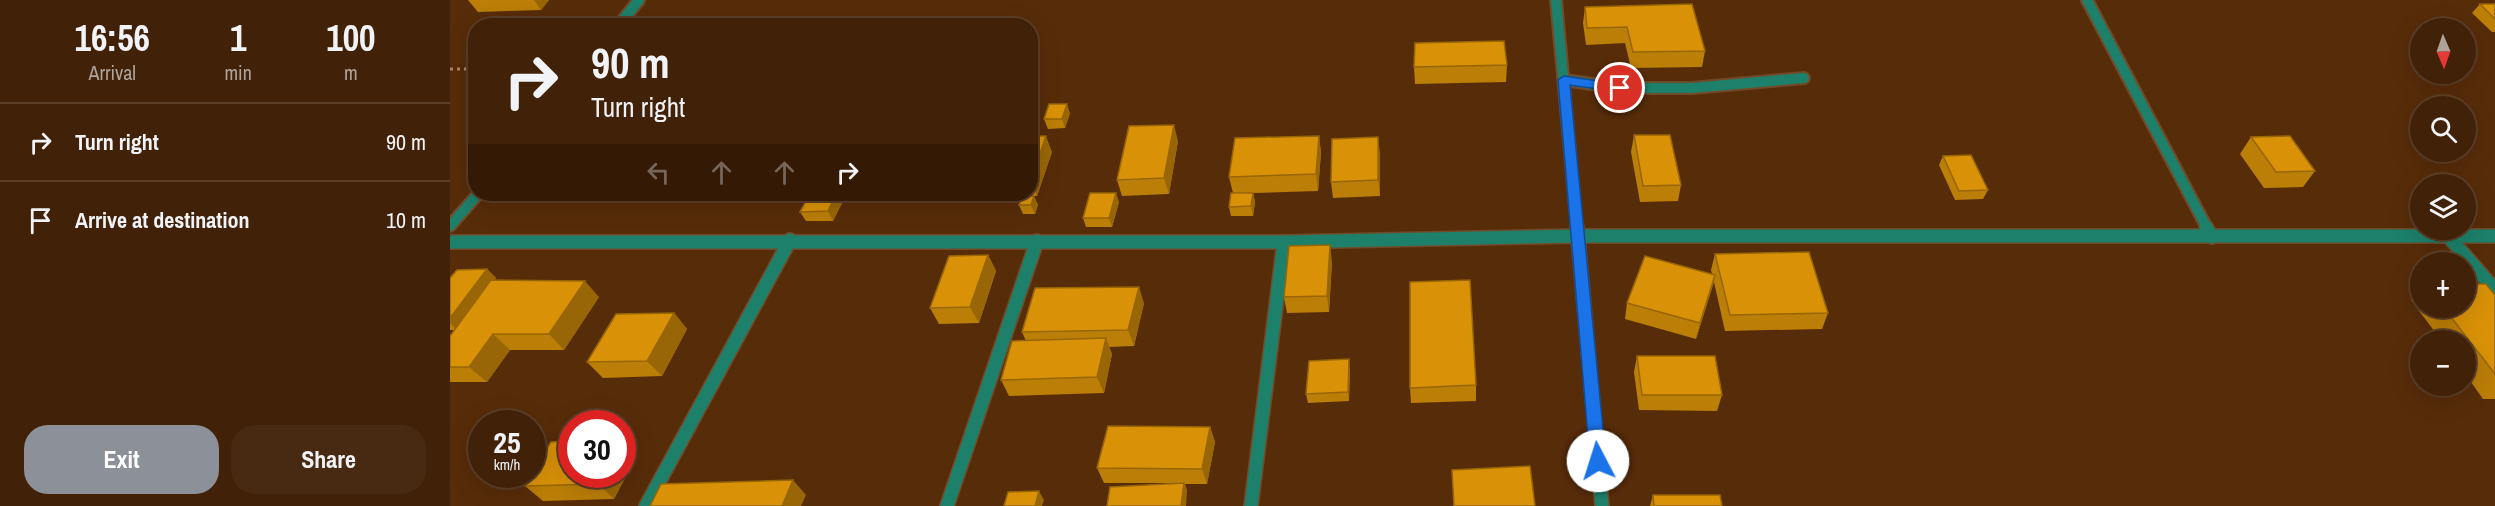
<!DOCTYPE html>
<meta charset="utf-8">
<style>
:root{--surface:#412107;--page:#482911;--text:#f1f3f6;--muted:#aea39b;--line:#5a3e28;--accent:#8c9099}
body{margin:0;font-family:"Archivo Narrow",sans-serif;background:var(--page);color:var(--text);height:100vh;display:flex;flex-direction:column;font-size:22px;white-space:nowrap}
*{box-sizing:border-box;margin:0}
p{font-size:20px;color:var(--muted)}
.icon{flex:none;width:33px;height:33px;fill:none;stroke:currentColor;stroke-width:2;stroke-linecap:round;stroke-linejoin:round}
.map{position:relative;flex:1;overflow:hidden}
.panel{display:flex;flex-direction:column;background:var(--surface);width:450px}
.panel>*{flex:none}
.guide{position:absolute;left:18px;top:18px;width:570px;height:183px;border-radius:24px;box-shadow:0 6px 24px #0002,0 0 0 2px var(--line);background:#412107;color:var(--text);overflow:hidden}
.needle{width:39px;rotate:178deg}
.tools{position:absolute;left:1960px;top:18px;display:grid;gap:12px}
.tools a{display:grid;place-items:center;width:66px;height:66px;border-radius:50%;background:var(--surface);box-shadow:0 6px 24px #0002,0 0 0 2px var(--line);font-size:30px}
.speed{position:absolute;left:18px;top:410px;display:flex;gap:12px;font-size:30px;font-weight:700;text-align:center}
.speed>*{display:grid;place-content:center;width:78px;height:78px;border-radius:50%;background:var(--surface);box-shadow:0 6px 24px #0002,0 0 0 2px var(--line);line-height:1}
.speed small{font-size:15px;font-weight:400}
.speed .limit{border:9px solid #d22;background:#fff;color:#111}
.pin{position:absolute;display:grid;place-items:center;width:51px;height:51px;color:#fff;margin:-26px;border:3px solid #fff;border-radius:50%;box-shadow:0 2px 6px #0007}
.me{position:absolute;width:66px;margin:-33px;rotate:355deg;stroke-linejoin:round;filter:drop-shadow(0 0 4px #0008)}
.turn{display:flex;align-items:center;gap:21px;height:126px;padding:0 24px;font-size:27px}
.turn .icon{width:78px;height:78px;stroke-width:2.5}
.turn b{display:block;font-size:42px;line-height:51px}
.lanes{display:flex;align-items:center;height:57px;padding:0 24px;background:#0003;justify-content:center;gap:30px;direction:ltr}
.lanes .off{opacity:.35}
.eta{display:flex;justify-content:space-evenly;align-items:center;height:102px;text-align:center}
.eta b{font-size:36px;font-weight:700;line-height:42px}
.button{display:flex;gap:12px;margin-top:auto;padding:12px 24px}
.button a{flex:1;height:69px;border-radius:24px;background:var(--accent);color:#fff;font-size:24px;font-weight:700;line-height:69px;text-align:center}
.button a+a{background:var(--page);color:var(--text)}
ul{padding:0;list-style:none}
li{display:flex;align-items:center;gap:18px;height:78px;padding:0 24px;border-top:2px solid var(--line)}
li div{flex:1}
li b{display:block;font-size:22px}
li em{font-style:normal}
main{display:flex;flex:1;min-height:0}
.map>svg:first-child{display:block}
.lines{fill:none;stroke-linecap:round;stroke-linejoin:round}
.lane-casing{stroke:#734a29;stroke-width:14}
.street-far1-casing{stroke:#734a29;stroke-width:14}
.street-casing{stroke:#734a29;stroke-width:16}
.path{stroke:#aa8468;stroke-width:3;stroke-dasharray:3 4;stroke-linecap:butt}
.lane{stroke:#1c806a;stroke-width:10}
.street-far1{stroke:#1c806a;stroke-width:10}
.street{stroke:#1c806a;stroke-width:13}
.wall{fill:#bb7e07}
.shaded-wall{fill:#986606}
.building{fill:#d99208;stroke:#986606;stroke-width:1.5}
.route{fill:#1a73e8;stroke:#114b97;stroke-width:1.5}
</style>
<main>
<section class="panel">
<div class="eta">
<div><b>16:56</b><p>Arrival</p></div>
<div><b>1</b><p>min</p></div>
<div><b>100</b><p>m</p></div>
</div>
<ul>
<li><svg class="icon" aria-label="right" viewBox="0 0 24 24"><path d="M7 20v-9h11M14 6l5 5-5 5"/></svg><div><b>Turn right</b></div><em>90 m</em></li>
<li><svg class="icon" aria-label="arrive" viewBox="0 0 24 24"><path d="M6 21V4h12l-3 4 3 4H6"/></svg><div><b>Arrive at destination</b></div><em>10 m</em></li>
</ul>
<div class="button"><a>Exit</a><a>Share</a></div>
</section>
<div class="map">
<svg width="2045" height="506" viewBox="0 0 2045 506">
<rect width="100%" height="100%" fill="#572c09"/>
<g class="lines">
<!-- lane casing -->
<g class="lane-casing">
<path id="lane" d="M 1114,80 L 1170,88 L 1242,88 L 1354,78"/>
</g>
<!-- street-far1 casing -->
<g class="street-far1-casing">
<path id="street-far1" d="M 1106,0 L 1127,228
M 1637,0 L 1757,228
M 168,26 L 189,0
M 0,226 L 28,194"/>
</g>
<!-- street casing -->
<g class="street-casing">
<path id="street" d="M 1127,227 L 1152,506
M 1756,227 L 1762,237
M 1998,236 L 2045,290
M 0,242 L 834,242 L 1128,236 L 2045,236
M 196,506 L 340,240
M 497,506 L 587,241
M 801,506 L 834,242"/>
</g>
<!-- path -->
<path class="path" d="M 0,69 L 26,69"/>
<!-- lane -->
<use href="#lane" class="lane"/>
<!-- street-far1 -->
<use href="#street-far1" class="street-far1"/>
<!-- street -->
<use href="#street" class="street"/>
</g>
<!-- wall -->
<path class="wall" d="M 18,0 L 99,0 L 91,10 L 28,12 Z
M 2030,4 L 2045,4 L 2045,32 L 2042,32 L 2022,13 Z
M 1135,7 L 1255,51 L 1252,67 L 1181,68 L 1175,43 L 1136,45 L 1133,23 Z
M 1057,65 L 1056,82 L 965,84 L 964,67 Z
M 620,113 L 615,128 L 598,129 L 594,119 Z
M 1184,135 L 1231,185 L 1228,201 L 1190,202 L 1181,152 Z
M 580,136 L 602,152 L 587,196 L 536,196 L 535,194 L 580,194 Z
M 869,136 L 871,153 L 868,191 L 803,193 L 805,202 L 803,216 L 781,216 L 779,207 L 783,193 L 779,177 Z
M 1801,137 L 1865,171 L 1853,187 L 1814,188 L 1790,154 Z
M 728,141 L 719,194 L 672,196 L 667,180 Z
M 930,153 L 930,196 L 883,198 L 881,182 Z
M 1493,156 L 1538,190 L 1533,199 L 1505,200 L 1489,165 Z
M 417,194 L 456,194 L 453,201 L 422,202 Z
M 584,196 L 588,205 L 585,214 L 573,214 L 569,205 Z
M 394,199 L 383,221 L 356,221 L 350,212 Z
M 669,202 L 662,227 L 636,227 L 633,218 Z
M 1265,254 L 1378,313 L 1372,329 L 1275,331 L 1264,282 L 1246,339 L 1175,319 L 1177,303 L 1262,274 L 1261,270 Z
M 538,255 L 546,271 L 529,323 L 489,324 L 480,308 Z
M 882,261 L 879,312 L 837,313 L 834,297 Z
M 37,269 L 46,278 L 45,280 L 149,297 L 114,350 L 60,350 L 37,382 L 0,382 L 0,336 L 4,330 L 0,330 L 0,278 Z
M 1971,290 L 1971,308 L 2016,308 L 2045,295 L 2045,399 L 2033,399 L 2016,375 L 2016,340 L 1991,340 L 1961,300 Z
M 694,303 L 684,346 L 659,347 L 662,354 L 654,393 L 559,396 L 551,380 L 576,341 L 572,332 Z
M 224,313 L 237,329 L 212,376 L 153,378 L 137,362 Z
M 1187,356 L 1272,395 L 1267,411 L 1189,410 L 1184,372 Z
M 900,368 L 899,401 L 858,403 L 856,394 Z
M 1026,385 L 1026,401 L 961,403 L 960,388 Z
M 760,427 L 765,442 L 757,484 L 735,484 L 737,491 L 725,483 L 654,483 L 647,468 Z
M 187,455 L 164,499 L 93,501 L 75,486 Z
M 1203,495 L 1272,506 L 1200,506 Z"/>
<!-- shaded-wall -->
<path class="shaded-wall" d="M 84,0 L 99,0 L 91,10 Z
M 534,17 L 537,26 L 530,26 Z
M 617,104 L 620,113 L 615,128 L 612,119 Z
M 724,125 L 728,141 L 719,194 L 714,178 Z
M 596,136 L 602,152 L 587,196 L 581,179 Z
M 869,136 L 871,153 L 868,191 L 866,174 Z
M 928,137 L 930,153 L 930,196 L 928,180 Z
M 666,193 L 669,202 L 662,227 L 659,218 Z
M 803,193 L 805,202 L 803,216 L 801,206 Z
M 386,194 L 391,194 L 394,199 L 383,221 L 378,211 Z
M 449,194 L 456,194 L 453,201 Z
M 584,196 L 588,205 L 585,214 L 581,205 Z
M 880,245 L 882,261 L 879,312 L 877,296 Z
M 538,255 L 546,271 L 529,323 L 520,307 Z
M 37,269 L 46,278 L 7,330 L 0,323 L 0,318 Z
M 1265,275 L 1261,291 L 1246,339 L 1250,323 Z
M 135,281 L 149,297 L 114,350 L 99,334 Z
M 689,287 L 694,303 L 684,346 L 678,330 Z
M 224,313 L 237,329 L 212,376 L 197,361 Z
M 43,334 L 60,350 L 37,382 L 19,367 Z
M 656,338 L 662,354 L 654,393 L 647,377 Z
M 899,359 L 900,368 L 899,401 L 898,392 Z
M 760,427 L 765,442 L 757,484 L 752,469 Z
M 172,441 L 187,455 L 164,499 L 148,484 L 153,474 L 172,474 Z
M 343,480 L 356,495 L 351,506 L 332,506 Z
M 734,483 L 737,491 L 736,506 L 731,506 Z
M 589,491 L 594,500 L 592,506 L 585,506 Z"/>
<!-- building -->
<path class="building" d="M 1242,4 L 1255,51 L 1183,52 L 1177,27 L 1137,28 L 1135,7 Z
M 2030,4 L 2045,4 L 2045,19 Z
M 534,17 L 530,26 L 492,26 L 496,18 Z
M 1054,41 L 1057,65 L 964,67 L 965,43 Z
M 599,104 L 617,104 L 612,119 L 594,119 Z
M 724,125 L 714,178 L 667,180 L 679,126 Z
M 1184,135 L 1220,135 L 1231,185 L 1193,186 Z
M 580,136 L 596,136 L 581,179 L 580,179 Z
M 869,136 L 866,174 L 779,177 L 785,138 Z
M 1840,136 L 1865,171 L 1826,172 L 1801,137 Z
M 928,137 L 928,180 L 881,182 L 882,139 Z
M 1521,155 L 1538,190 L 1509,191 L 1493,156 Z
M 640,193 L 666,193 L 659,218 L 633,218 Z
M 781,193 L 803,193 L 801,206 L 779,207 Z
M 360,194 L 386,194 L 378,211 L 350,212 Z
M 584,196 L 581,205 L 569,205 L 572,197 Z
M 880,245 L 877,296 L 834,297 L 839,246 Z
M 1359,252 L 1378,313 L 1280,315 L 1265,254 Z
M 538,255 L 520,307 L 480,308 L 499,256 Z
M 1195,256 L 1265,275 L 1250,323 L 1177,303 Z
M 37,269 L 0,318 L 0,278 L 7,270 Z
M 41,280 L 135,281 L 99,334 L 43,334 L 19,367 L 0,367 L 0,336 Z
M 1020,280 L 1026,385 L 960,388 L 960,282 Z
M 2016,284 L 2036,284 L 2045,295 L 2045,374 L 1994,308 L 2016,308 Z
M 689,287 L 678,330 L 572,332 L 585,288 Z
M 224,313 L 197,361 L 137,362 L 166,314 Z
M 656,338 L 647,377 L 551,380 L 562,341 Z
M 1187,356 L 1265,356 L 1272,395 L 1192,395 Z
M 899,359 L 898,392 L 856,394 L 859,361 Z
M 658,426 L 760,427 L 752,469 L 647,468 Z
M 122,441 L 122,474 L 153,474 L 148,484 L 75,486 L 101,442 Z
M 1080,466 L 1085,506 L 1004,506 L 1002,470 Z
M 343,480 L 332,506 L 200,506 L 211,484 Z
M 734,483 L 731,506 L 657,506 L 660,487 Z
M 589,491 L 585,506 L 554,506 L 558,492 Z
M 1203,495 L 1270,495 L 1272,506 L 1204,506 Z"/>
<!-- route -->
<path class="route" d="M 1114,76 L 1170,84 L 1176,88 L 1170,92 L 1120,85 L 1156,461 L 1154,466 L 1148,468 L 1142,466 L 1140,461 L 1108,80 Z"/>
</svg>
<div class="tools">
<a><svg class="needle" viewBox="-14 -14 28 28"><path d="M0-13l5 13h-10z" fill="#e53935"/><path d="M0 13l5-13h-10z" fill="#aea39b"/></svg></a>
<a><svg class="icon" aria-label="search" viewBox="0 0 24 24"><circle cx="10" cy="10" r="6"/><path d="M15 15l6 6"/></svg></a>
<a><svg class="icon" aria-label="layers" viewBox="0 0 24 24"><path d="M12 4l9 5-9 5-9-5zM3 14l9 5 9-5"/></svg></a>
<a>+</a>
<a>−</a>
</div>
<div class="speed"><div>25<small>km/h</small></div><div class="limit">30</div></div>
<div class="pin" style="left:1170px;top:88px;background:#d93025"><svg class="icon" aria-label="arrive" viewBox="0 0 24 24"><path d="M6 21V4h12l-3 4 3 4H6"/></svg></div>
<svg class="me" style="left:1148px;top:461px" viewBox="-20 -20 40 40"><circle r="19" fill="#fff"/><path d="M0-13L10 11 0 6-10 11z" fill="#1a73e8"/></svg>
<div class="guide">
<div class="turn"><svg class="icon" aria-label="right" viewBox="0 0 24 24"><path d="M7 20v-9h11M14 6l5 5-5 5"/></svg><div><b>90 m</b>Turn right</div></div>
<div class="lanes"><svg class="icon off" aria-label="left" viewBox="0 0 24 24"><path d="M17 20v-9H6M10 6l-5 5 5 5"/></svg><svg class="icon off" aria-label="ahead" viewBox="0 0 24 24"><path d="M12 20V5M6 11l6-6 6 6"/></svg><svg class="icon off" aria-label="ahead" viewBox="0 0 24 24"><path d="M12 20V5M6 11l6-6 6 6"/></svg><svg class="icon" aria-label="right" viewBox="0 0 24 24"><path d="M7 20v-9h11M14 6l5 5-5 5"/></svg></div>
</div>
</div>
</main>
